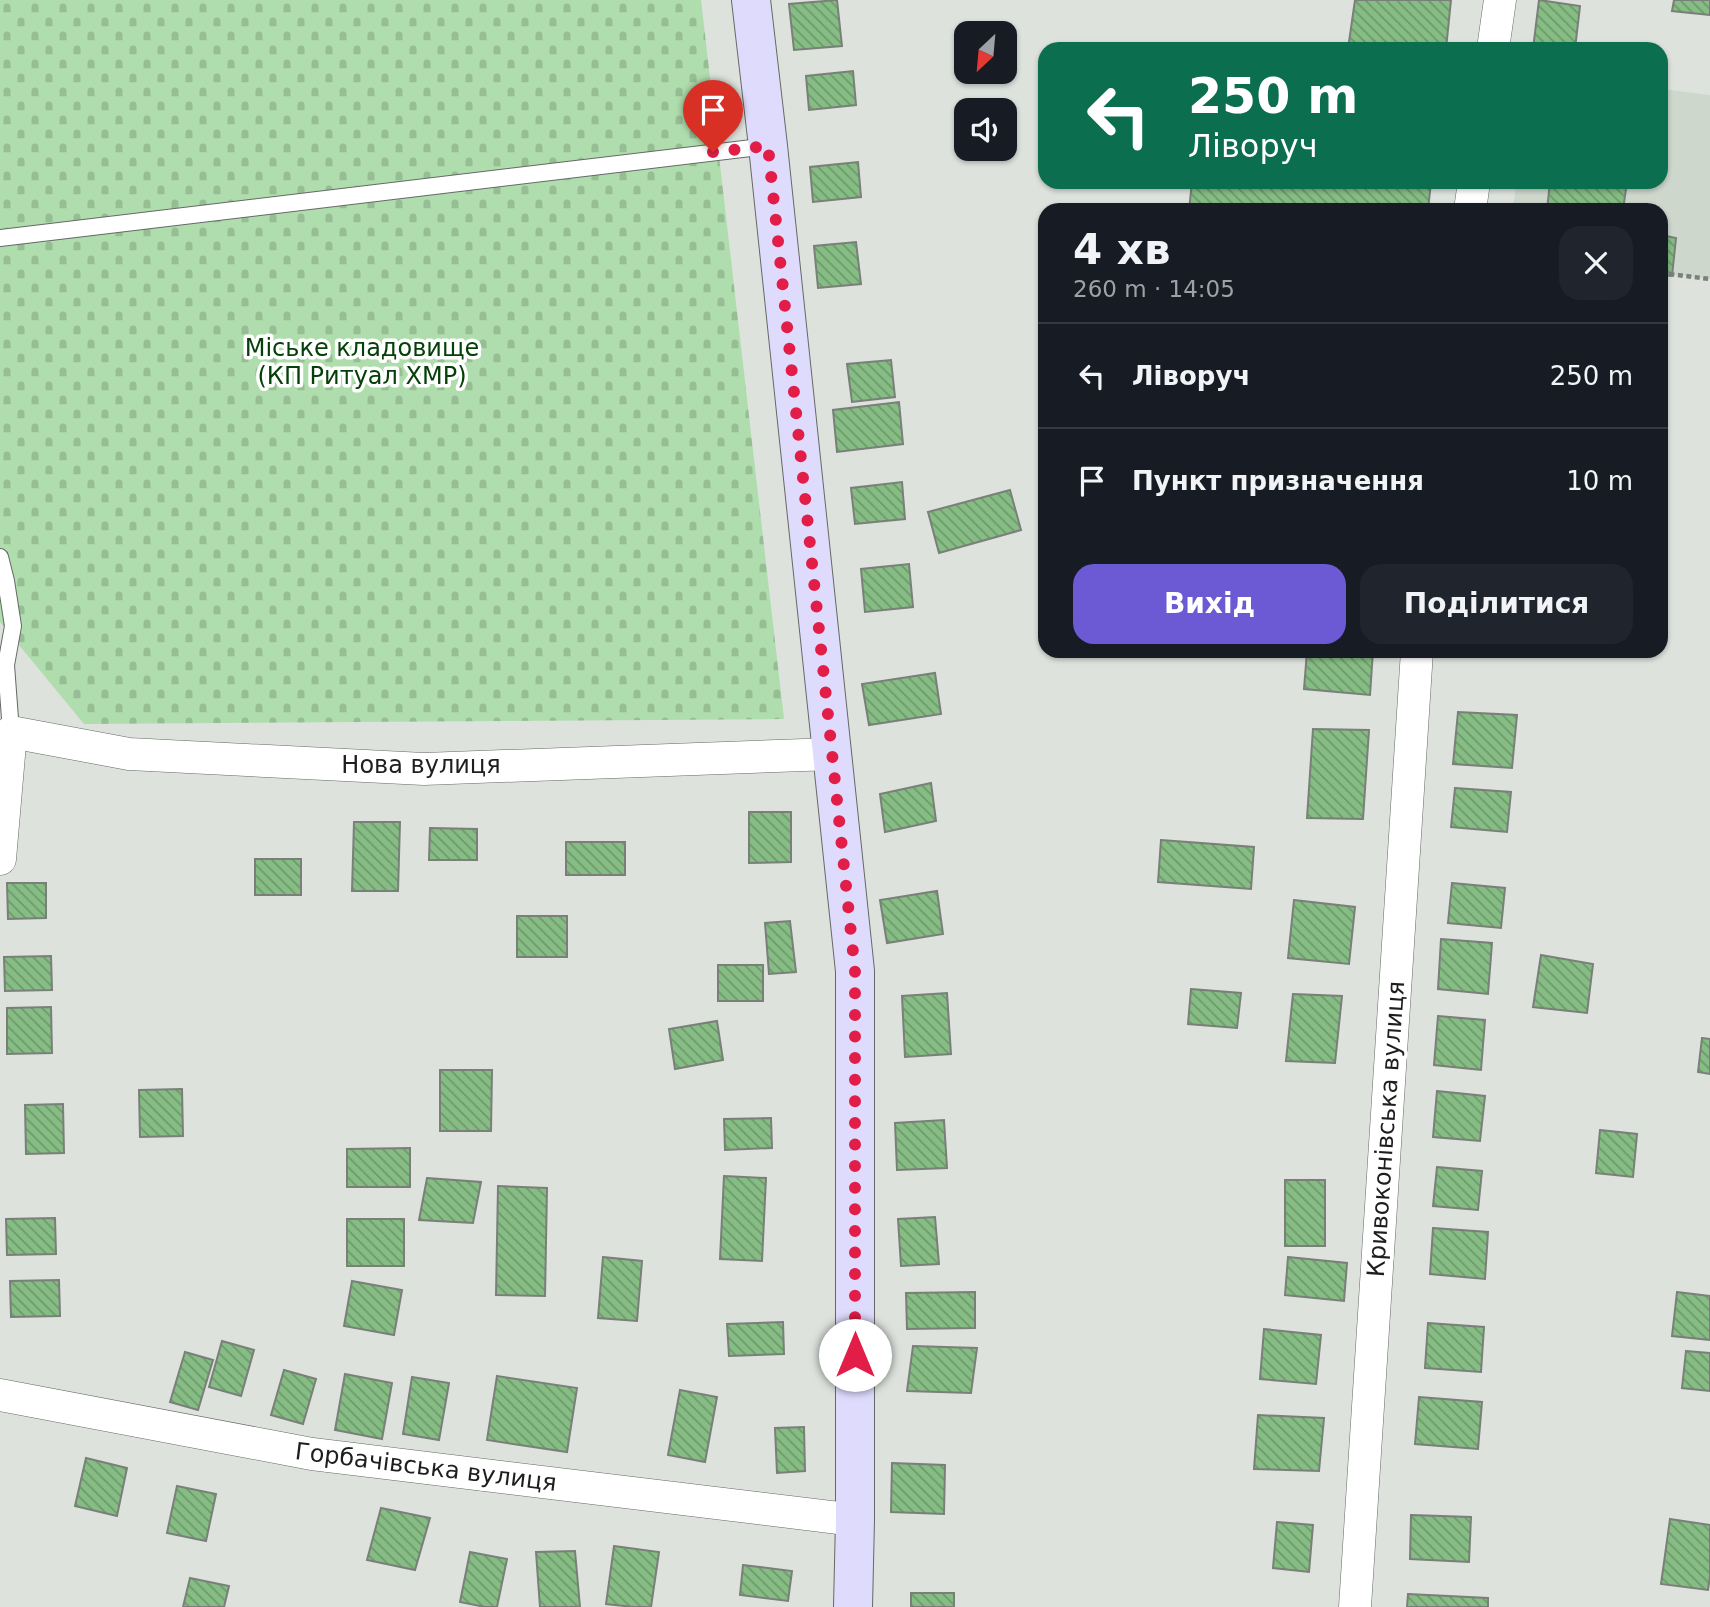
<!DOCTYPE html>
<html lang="uk">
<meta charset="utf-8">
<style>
:root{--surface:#171b24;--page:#20242c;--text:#f1f3f6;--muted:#9ea1a6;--line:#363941;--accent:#6c5ad4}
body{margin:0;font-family:"DejaVu Sans",sans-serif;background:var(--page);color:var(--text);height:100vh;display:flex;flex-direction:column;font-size:26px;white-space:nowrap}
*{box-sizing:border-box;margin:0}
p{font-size:23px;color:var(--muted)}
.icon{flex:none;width:38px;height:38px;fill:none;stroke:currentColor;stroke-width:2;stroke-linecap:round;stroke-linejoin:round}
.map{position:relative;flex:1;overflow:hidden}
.drawer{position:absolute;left:1038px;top:203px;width:630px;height:455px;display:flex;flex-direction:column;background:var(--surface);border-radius:21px;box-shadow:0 2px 5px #0004}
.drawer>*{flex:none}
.top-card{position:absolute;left:1038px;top:42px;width:630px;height:147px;border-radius:21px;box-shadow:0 2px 5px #0004;background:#0b6e4f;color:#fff;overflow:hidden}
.needle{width:46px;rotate:206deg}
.controls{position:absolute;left:954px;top:21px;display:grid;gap:14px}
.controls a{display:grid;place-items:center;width:63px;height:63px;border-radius:14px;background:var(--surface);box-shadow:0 2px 5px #0004;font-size:35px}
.pin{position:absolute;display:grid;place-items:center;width:60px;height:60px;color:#fff;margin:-72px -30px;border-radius:50% 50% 50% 0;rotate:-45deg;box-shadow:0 0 7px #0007}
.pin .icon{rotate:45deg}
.me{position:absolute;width:77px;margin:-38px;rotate:0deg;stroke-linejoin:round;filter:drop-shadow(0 0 5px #0008)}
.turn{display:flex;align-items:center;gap:24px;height:147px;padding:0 35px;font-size:32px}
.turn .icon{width:91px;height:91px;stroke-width:2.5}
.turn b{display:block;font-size:49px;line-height:60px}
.round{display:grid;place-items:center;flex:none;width:74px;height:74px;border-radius:21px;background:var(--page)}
.head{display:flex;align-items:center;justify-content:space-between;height:119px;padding:0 35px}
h1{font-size:42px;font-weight:600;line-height:52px}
.action{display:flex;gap:14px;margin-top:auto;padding:14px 35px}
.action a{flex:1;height:80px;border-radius:21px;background:var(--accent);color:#fff;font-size:28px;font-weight:600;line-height:80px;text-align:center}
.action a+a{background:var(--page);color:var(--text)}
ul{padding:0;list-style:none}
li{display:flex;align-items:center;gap:21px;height:105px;padding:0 35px;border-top:2px solid var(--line)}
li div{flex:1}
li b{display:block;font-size:26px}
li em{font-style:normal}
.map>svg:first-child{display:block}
.built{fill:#cdd7cc}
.cemetery{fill:url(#cemetery-stones)}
.building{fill:url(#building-back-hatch);stroke:#7a7f7a;stroke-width:2}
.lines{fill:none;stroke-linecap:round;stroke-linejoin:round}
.lane-casing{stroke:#656965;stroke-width:18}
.street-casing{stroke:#656965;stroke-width:33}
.secondary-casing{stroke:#656965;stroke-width:40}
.path{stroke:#7c807c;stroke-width:4.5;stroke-dasharray:5 3.5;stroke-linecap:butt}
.lane{stroke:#fff;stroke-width:16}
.street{stroke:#fff;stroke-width:32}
.secondary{stroke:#dedbfd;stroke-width:38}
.route{stroke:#e11d48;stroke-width:12;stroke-dasharray:0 21.6}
.labels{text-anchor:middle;stroke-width:7;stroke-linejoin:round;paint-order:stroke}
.park-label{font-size:24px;fill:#044008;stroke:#fff}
.street-label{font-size:24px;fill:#1d1f1d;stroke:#fff}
</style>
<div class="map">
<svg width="1710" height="1607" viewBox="0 0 1710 1607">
<defs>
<pattern id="cemetery-stones" width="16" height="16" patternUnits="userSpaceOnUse" patternTransform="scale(1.75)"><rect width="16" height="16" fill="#afddad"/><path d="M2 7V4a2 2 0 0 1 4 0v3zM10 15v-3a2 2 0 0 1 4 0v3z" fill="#96bd94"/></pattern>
<pattern id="building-back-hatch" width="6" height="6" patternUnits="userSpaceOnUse" patternTransform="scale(1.75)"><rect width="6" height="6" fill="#86bd84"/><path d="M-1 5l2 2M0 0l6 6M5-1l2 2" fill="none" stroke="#6d996b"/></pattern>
</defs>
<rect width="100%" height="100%" fill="#dde2dd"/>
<!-- built -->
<path class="built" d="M 1661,89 L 1710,95 L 1710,279 L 1661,273 L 1661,210 L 1513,210 L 1516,182 L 1661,182 Z"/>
<!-- cemetery -->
<path class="cemetery" d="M 0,0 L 701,0 L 784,719 L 84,724 L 0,622 Z"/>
<!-- building -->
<path class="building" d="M 837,0 L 842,46 L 794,50 L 789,4 Z
M 1355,0 L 1451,0 L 1446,49 L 1348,49 Z
M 1539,0 L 1580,6 L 1575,49 L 1533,49 Z
M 1674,0 L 1710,0 L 1710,15 L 1672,11 Z
M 853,71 L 856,105 L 809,110 L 806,76 Z
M 858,162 L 861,197 L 813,202 L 810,167 Z
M 1192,182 L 1431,182 L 1428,210 L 1189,210 Z
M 1550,182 L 1627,182 L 1623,210 L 1547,210 Z
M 1661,235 L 1676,238 L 1672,276 L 1661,275 Z
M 856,242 L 861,284 L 818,288 L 814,246 Z
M 891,360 L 895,397 L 852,402 L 847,364 Z
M 899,402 L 903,444 L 837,452 L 833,410 Z
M 902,482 L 905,519 L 855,524 L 851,488 Z
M 1010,490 L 1021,530 L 939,553 L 928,512 Z
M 909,564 L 913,607 L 865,612 L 861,569 Z
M 1307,651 L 1373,651 L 1370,695 L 1304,689 Z
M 935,673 L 941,714 L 869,725 L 862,684 Z
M 1458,712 L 1517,715 L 1512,768 L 1453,764 Z
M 1313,729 L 1369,730 L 1363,819 L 1307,818 Z
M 931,783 L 936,821 L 885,832 L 880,794 Z
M 1455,788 L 1511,792 L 1507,832 L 1451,827 Z
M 749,812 L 791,812 L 791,862 L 749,863 Z
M 354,822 L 400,822 L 398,891 L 352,891 Z
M 430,828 L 477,829 L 477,860 L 429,860 Z
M 1161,840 L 1254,847 L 1251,889 L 1158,882 Z
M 566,842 L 625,842 L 625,875 L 566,875 Z
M 255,859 L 301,859 L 301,895 L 255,895 Z
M 7,883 L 46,883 L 46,918 L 8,919 Z
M 1452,883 L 1505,888 L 1501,928 L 1448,923 Z
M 937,891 L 943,934 L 887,943 L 880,900 Z
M 1294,900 L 1355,907 L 1349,964 L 1288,958 Z
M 517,916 L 567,916 L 567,957 L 517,957 Z
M 790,921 L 796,972 L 769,974 L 765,923 Z
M 1441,939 L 1492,943 L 1488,994 L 1438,989 Z
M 1541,955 L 1593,964 L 1587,1013 L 1533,1007 Z
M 51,956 L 52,990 L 5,991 L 4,957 Z
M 718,965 L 763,965 L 763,1001 L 718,1001 Z
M 1191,989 L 1241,993 L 1237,1028 L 1188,1024 Z
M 947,993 L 951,1054 L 905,1057 L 902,996 Z
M 1293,994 L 1342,996 L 1335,1063 L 1286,1061 Z
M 51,1007 L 52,1053 L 7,1054 L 7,1008 Z
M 1438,1016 L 1485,1020 L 1481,1070 L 1434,1065 Z
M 717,1021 L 723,1060 L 675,1069 L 669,1029 Z
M 1702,1038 L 1710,1039 L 1710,1074 L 1698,1072 Z
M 440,1070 L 492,1070 L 491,1131 L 440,1131 Z
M 182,1089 L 183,1136 L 140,1137 L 139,1090 Z
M 1437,1091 L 1485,1096 L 1480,1141 L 1433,1137 Z
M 63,1104 L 64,1153 L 26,1154 L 25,1105 Z
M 771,1118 L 772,1148 L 725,1150 L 724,1119 Z
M 944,1120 L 947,1168 L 897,1170 L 895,1123 Z
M 1600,1130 L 1637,1134 L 1633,1177 L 1596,1173 Z
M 410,1148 L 410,1187 L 347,1187 L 347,1149 Z
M 1437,1167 L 1482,1171 L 1478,1210 L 1433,1206 Z
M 724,1176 L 766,1178 L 762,1261 L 720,1259 Z
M 427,1178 L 481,1182 L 473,1223 L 419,1220 Z
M 1285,1180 L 1325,1180 L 1325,1246 L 1285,1246 Z
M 498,1186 L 547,1188 L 545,1296 L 496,1295 Z
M 935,1217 L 939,1264 L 901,1266 L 898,1219 Z
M 55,1218 L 56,1254 L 7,1255 L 6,1219 Z
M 347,1219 L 404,1219 L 404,1266 L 347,1266 Z
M 1433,1228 L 1488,1232 L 1485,1279 L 1430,1274 Z
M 603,1257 L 642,1261 L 637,1321 L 598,1318 Z
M 1288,1257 L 1347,1263 L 1344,1301 L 1285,1295 Z
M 59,1280 L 60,1316 L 11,1317 L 10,1281 Z
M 352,1281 L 402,1290 L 394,1335 L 344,1326 Z
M 975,1292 L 975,1328 L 907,1329 L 906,1293 Z
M 1677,1292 L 1710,1296 L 1710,1340 L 1672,1336 Z
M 783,1322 L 784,1354 L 729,1356 L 727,1324 Z
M 1428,1323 L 1484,1327 L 1481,1372 L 1425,1368 Z
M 1264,1329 L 1321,1335 L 1316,1384 L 1260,1379 Z
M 222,1341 L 254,1350 L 241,1396 L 209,1387 Z
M 913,1346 L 977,1348 L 971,1393 L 907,1391 Z
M 1686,1351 L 1710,1353 L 1710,1391 L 1682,1388 Z
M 185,1352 L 213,1360 L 198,1410 L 170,1402 Z
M 284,1370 L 316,1379 L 303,1424 L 271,1415 Z
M 345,1374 L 392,1383 L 382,1439 L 335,1430 Z
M 497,1376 L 577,1388 L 567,1452 L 487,1440 Z
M 412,1377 L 449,1383 L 439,1440 L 403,1434 Z
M 680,1390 L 717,1397 L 705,1462 L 668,1455 Z
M 1419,1397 L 1482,1402 L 1478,1449 L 1415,1444 Z
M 1258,1415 L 1324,1418 L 1319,1471 L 1254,1469 Z
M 804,1427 L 805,1471 L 777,1473 L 775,1428 Z
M 86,1458 L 127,1468 L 117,1516 L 75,1506 Z
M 892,1463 L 945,1465 L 944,1514 L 891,1512 Z
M 177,1486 L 216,1494 L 206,1541 L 167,1533 Z
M 381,1508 L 430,1518 L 415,1570 L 367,1560 Z
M 1411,1515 L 1471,1517 L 1469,1562 L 1410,1559 Z
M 1670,1519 L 1710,1525 L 1710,1577 L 1708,1590 L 1661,1584 Z
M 1277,1522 L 1313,1525 L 1309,1572 L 1273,1568 Z
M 614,1546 L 659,1552 L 651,1607 L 633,1607 L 606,1604 Z
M 575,1551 L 580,1607 L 540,1607 L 536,1552 Z
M 470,1552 L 507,1559 L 497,1607 L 485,1607 L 460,1602 Z
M 743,1565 L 792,1571 L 788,1601 L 740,1595 Z
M 190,1578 L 229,1586 L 224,1607 L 183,1607 Z
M 911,1593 L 954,1593 L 954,1607 L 911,1607 Z
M 1408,1594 L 1488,1598 L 1488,1607 L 1407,1607 Z"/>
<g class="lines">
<!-- lane casing -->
<g class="lane-casing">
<path id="lane" d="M 0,238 L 768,146
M 0,557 L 6,581 L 13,626 L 6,665 L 11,732"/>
</g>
<!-- street casing -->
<g class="street-casing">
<path id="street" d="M 1493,49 L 1500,0
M 1470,210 L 1474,182
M 0,859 L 11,732 L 129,754 L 424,769 L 833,754
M 0,1395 L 312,1454 L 855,1520
M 1355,1607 L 1417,651"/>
</g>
<!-- secondary casing -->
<g class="secondary-casing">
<path id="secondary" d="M 751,0 L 768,146 L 855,971 L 855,1520 L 853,1607"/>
</g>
<!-- path -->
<path class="path" d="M 1661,273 L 1710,279"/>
<!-- lane -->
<use href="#lane" class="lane"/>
<!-- street -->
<use href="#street" class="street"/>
<!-- secondary -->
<use href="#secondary" class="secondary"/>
</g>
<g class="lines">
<!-- route -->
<path class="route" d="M 713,152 L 768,146 L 855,971 L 855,1355"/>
</g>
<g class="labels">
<!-- park labels -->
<g class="park-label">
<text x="362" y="356">Міське кладовище<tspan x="362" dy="28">(КП Ритуал ХМР)</tspan></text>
</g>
<!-- street labels -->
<g class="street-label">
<text x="421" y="773">Нова вулиця</text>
<text transform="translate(1386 1129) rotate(-86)" y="8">Кривоконівська вулиця</text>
<text transform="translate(426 1467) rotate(7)" y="8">Горбачівська вулиця</text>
</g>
</g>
</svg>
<div class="controls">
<a><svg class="needle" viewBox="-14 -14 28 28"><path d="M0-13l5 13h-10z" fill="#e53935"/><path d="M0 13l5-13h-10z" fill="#9ea1a6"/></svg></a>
<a><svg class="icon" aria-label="sound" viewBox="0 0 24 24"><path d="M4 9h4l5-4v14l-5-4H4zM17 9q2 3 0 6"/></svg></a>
</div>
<div class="pin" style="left:713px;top:152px;background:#d93025"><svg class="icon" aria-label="arrive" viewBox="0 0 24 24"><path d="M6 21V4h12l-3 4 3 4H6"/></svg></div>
<svg class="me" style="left:855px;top:1355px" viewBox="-20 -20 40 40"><circle r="19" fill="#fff"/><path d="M0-13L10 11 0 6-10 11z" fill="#e11d48"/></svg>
<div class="top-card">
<div class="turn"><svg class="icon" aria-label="left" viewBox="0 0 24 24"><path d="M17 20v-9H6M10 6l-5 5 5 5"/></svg><div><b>250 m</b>Ліворуч</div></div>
</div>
<section class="drawer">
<div class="head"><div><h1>4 хв</h1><p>260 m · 14:05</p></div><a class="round"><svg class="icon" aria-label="close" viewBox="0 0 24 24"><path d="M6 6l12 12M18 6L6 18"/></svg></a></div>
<ul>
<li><svg class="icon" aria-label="left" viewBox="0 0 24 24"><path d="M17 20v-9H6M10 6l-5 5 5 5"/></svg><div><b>Ліворуч</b></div><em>250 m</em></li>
<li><svg class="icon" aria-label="arrive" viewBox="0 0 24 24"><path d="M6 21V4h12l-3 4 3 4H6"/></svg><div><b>Пункт призначення</b></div><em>10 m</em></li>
</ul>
<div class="action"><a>Вихід</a><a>Поділитися</a></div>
</section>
</div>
